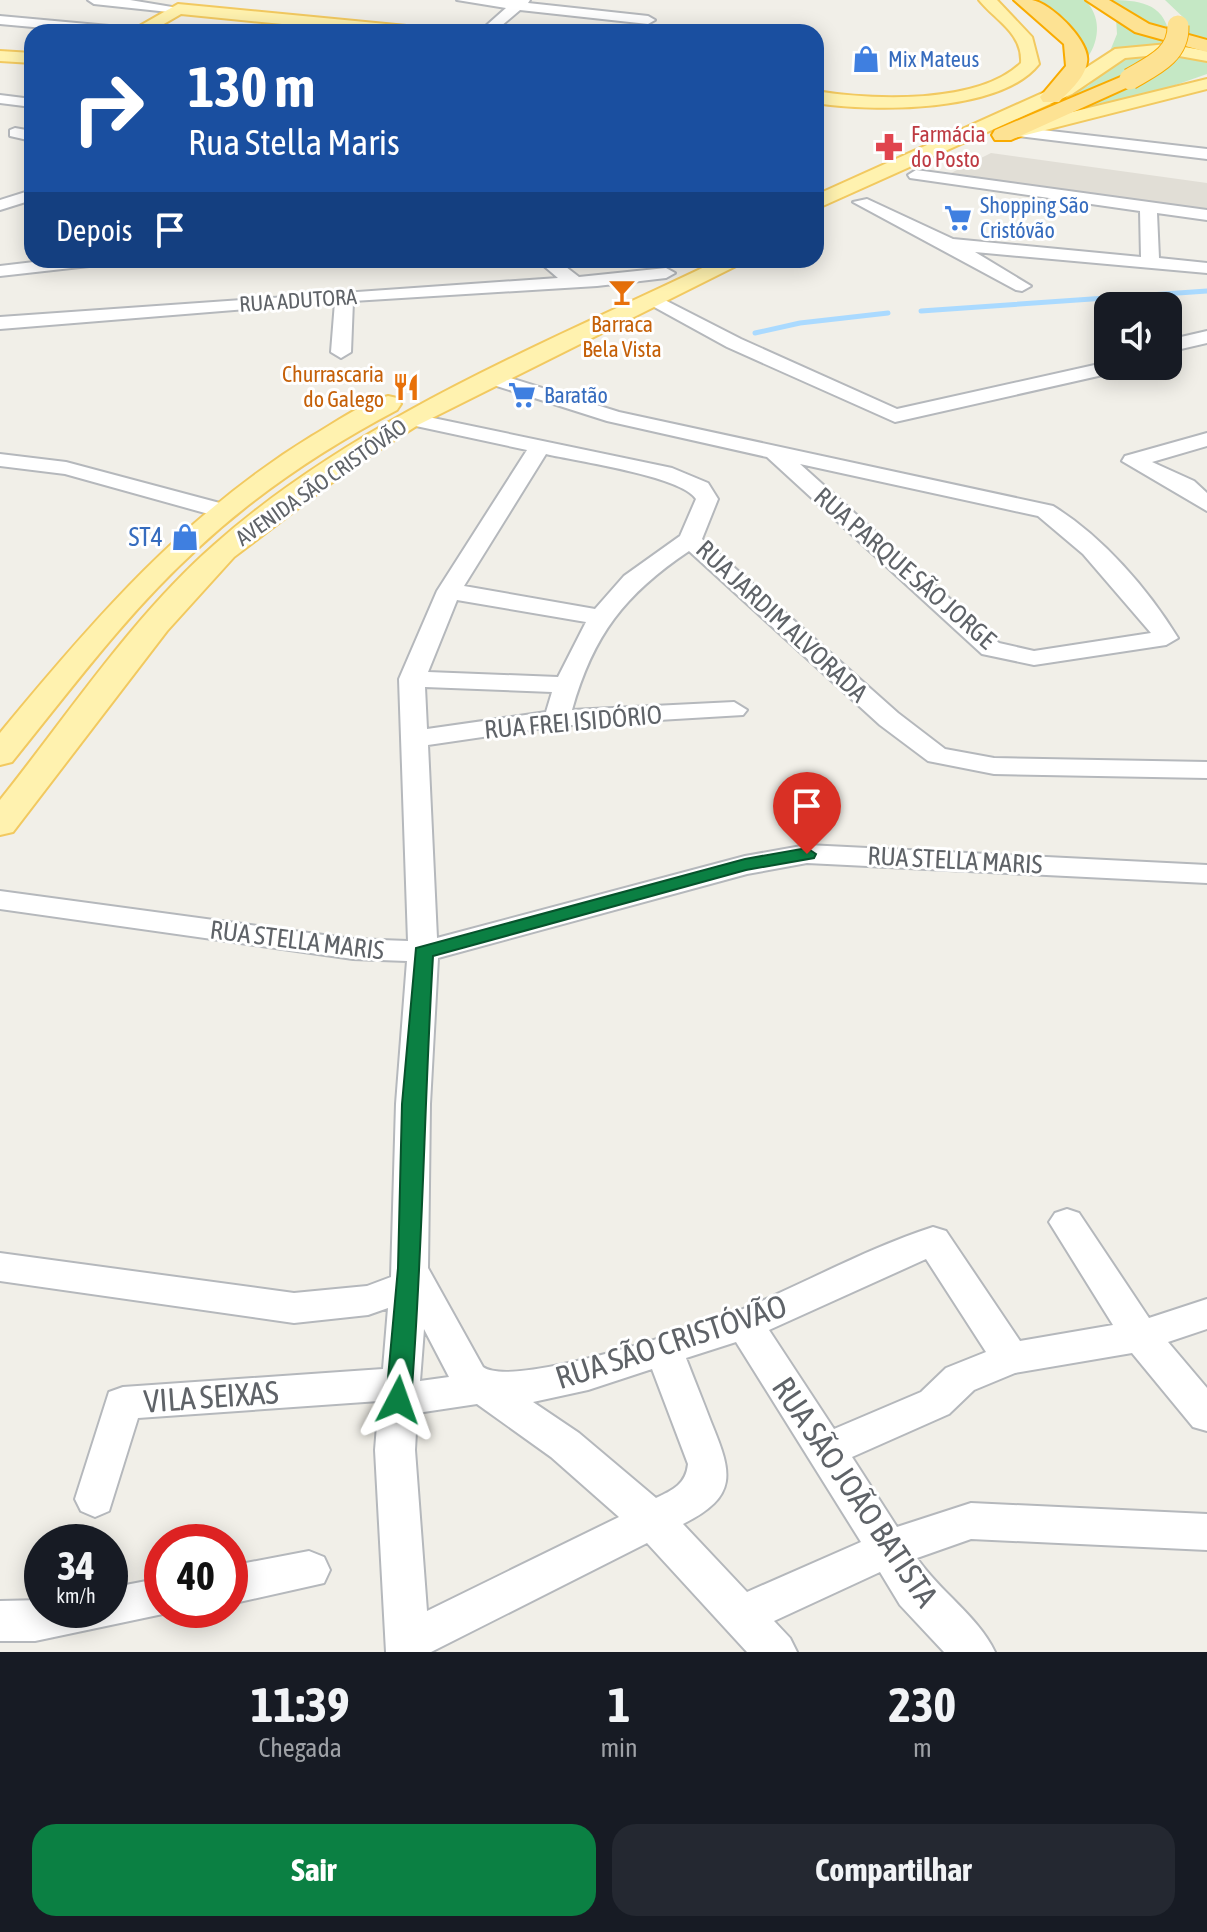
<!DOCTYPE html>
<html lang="pt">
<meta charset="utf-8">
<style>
:root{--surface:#171b24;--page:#242831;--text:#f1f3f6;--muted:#9ea1a6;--accent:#0b8043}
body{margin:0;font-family:"Asap Condensed",sans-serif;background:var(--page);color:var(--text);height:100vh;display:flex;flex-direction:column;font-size:30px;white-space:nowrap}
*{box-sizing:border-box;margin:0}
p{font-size:26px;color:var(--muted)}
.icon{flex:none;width:44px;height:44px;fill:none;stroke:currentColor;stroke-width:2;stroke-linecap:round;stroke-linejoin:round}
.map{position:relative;height:1652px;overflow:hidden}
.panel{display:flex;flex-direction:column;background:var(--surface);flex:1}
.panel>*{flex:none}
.hud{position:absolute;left:24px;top:24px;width:800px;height:244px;border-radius:24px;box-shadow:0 4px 20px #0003;background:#1a4fa0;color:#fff;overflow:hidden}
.tools{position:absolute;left:1094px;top:292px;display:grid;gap:16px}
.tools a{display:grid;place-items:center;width:88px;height:88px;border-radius:16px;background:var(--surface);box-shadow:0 4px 20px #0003;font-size:40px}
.speed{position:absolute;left:24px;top:1524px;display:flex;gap:16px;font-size:40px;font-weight:700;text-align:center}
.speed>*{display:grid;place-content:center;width:104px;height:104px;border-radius:50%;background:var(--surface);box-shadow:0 4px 20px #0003;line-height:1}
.speed small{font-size:20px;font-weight:400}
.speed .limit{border:12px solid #d22;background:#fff;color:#111}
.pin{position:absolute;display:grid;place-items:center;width:68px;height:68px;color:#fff;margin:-82px -34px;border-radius:50% 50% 50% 0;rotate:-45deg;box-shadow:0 0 8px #0007}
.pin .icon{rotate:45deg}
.me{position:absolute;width:88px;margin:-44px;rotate:4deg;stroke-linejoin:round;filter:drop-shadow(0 0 6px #0008)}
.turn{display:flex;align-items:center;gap:28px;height:168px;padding:0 32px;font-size:36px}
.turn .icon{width:104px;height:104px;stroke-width:2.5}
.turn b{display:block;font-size:56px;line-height:68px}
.then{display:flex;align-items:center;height:76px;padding:0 32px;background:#0003;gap:16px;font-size:30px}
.eta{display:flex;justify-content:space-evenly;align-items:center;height:136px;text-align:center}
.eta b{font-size:48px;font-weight:700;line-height:56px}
.primary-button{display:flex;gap:16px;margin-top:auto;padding:16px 32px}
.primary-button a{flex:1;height:92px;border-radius:24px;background:var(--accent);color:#fff;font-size:32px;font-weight:700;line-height:92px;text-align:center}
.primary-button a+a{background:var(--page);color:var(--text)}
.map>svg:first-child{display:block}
.education{fill:#e1ded6}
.green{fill:#c5e8c5}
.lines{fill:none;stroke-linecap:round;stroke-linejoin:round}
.stream{stroke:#aadaff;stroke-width:5}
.minor-casing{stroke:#b5b8bc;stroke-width:4}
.major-casing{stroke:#f2c960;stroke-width:4}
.highway-casing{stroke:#f9ab00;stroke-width:4}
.minor{fill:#fff;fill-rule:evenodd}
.major{fill:#fff2af;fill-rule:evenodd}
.highway{fill:#fde293;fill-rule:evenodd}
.highway-bridge-casing{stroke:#f9ab00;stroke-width:23;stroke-linecap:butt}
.highway-bridge{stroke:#fde293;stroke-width:21}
.route{fill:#0b8043;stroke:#07532c;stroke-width:2}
.labels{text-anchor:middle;stroke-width:6;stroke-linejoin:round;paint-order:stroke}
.far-shop-label{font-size:22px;fill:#366cbe;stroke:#fff;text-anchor:start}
.far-health-label{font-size:22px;fill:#be3a42;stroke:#fff;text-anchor:start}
.far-street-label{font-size:22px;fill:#5f6368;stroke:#fff}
.far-food-label{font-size:22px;fill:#c56008;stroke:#fff}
.shop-label{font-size:26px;fill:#366cbe;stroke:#fff;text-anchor:end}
.street-label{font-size:26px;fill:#5f6368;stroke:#fff}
.near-street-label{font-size:32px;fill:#5f6368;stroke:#fff}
</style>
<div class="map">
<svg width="1207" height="1652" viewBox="0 0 1207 1652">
<rect width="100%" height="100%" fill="#f1efe8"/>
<!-- education -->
<path class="education" d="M 991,153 L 1207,183 L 1207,211 L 947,175 Z"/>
<!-- green -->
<path class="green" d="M 1030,0 L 1085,0 C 1101,16 1100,39 1088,57 L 1075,33 Z
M 1105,0 C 1132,0 1160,0 1168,29 L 1158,31 Z
M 1165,0 L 1207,0 L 1207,42 L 1190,40 L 1186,20 Z
M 1116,18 L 1166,39 L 1161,47 L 1108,56 L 1117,34 Z
M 1158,50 C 1137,64 1077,109 1053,103 L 1088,86 L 1116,59 Z
M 1180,56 L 1207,60 L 1207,74 L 1147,95 L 1073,112 L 1122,91 Z"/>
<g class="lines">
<!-- stream -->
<path class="stream" d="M 921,311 L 1207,291
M 755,333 L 800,323 L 888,313"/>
<!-- minor casing -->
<g class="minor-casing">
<path id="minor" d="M 88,0 L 130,0 L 184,9 L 178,13 L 94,4 Z
M 457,0 L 530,0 L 528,3 L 648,16 L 655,20 L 648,24 L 520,10 L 494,32 L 479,32 L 506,8 Z
M 0,16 L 131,28 L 138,32 L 88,32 L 0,24 Z
M 0,95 L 32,99 L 32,107 L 0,103 Z
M 1015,127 L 1207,149 L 1207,159 L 1010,135 L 1007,132 Z
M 15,128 L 32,131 L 32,141 L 10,136 L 10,130 Z
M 916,170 L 1207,210 L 1207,220 L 1157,213 L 1159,258 L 1207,263 L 1207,273 L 975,252 L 1031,286 L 1022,291 L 1016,290 L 853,202 L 867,199 L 953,239 L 1141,257 L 1140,211 L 910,178 L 908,175 Z
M 32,190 L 32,200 L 0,210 L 0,200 Z
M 51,260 L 107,260 L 98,265 L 0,276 L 0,266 Z
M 537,260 L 557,260 L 579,277 L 666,268 L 675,273 L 666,278 L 597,286 L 353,301 L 351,352 L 341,358 L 331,352 L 335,302 L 0,329 L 0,317 L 558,278 Z
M 653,294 L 741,339 L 897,409 L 1108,362 L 1108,366 L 1126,366 L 1116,372 L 895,422 L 727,347 L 647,303 L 644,299 Z
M 1207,331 L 1207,343 L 1168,352 L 1168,340 Z
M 491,372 L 619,412 L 1053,506 C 1102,536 1148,589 1178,638 L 1166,645 L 1034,665 L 982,654 L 767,457 L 607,421 L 484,382 L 481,378 ZM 800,464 L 1038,516 L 1083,554 L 1151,633 L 1034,651 L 999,643 Z
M 409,413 L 672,468 L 708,483 L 718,499 L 702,539 L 898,713 L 945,749 L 994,758 L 1207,762 L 1207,778 L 994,774 L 928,761 L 880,725 L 689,551 C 625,594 593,635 572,710 L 734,702 L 747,710 L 743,715 L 557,726 L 428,745 L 437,938 L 745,856 L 807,845 L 1207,865 L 1207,883 L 807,863 L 747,874 L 438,958 L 430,1104 L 428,1268 L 483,1367 C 514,1389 696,1328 736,1312 C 802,1285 865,1249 933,1227 L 946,1231 L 1020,1341 L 1113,1325 L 1049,1222 L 1055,1213 L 1067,1209 L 1079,1213 L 1149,1318 L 1207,1299 L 1207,1329 L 1168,1342 L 1207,1388 L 1207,1431 L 1193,1427 L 1132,1353 L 1015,1373 L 974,1390 L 949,1414 L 852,1457 L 897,1527 L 971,1503 L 1207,1514 L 1207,1550 L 971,1539 L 917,1558 C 939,1591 978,1616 995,1652 L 944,1652 L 900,1605 L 880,1572 L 774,1621 L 790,1638 L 797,1652 L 747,1652 L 647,1543 L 431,1652 L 386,1652 L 375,1450 L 379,1401 L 138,1418 L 109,1511 L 95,1517 L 81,1511 L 75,1499 L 109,1392 L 123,1387 L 383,1369 L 388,1308 L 368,1315 L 294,1323 L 0,1281 L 0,1253 L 294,1293 L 367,1286 L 391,1277 L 396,1104 L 407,961 L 353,959 L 0,909 L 0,891 L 353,939 L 408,941 L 399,679 L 437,591 L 527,450 L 402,423 L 399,419 ZM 546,454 C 575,461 682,476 696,499 L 680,536 L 624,576 L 595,609 L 464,586 ZM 457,600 L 586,622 L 558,677 L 428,672 ZM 425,687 L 552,692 L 546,712 L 427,729 ZM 926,1259 L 986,1352 L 946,1368 L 921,1392 L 834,1429 L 769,1330 ZM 424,1329 L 449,1377 L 420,1381 ZM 736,1342 L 861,1542 L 747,1592 L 683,1524 C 739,1496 732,1473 711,1422 C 703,1401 694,1379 686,1358 ZM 652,1369 L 688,1464 C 686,1484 673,1490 656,1498 L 579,1433 L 533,1402 L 588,1390 ZM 477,1404 L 551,1457 L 619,1517 L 427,1611 L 415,1450 L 417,1413 Z
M 1207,433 L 1207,446 L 1152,462 L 1194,481 L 1207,493 L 1207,511 L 1122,461 L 1125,456 Z
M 0,454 L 66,462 L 231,506 L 234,511 L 223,518 L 65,474 L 0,466 Z
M 309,1551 L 324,1557 L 330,1570 L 324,1583 L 230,1604 L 230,1566 Z
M 162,1578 L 162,1610 L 177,1611 L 35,1641 L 0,1641 L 0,1601 L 42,1600 L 42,1610 L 110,1610 L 110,1588 Z"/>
</g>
<!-- major casing -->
<g class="major-casing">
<path id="major" d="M 979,0 L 997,0 L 1032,37 L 1039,64 C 1001,113 872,112 816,103 L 816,91 C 871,100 978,105 1021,63 C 1023,33 995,20 979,0 Z
M 178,4 L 417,27 L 426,32 L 364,32 L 181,14 L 150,32 L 129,32 Z
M 1168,44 L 1207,51 L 1207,61 L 1168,54 L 1125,58 L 1072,94 L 816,209 L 816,195 L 1058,86 L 1115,49 Z
M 0,51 L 32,53 L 32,63 L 0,61 Z
M 1207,79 L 1207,89 L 1006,140 L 996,134 L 999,130 Z
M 719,260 L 748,260 L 418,425 L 355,465 L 234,557 L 167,631 L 13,832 L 0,835 L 0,800 C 68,715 132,617 214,545 C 358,417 547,343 719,260 Z
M 388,396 L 397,398 L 401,404 L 397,410 C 325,448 257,493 197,549 C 127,613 71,689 12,762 L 0,765 L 0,733 C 93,620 186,513 312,436 C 336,422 362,403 388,396 Z"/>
</g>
<!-- highway casing -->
<g class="highway-casing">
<path id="highway" d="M 1014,0 C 1019,0 1027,0 1032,0 C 1051,3 1091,42 1087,62 C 1085,78 1070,90 1059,102 L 1043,102 L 1040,97 L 1066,66 L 1064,44 Z
M 1086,0 L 1109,0 L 1149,24 L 1207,40 L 1207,52 L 1135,32 Z
M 1130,73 L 1141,79 L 1137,83 L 1011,140 L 995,140 L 992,135 L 995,130 Z"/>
</g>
<!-- minor -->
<use href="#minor" class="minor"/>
<!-- major -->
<use href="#major" class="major"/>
<!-- highway -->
<use href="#highway" class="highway"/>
<!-- highway-bridge casing -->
<g class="highway-bridge-casing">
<path id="highway-bridge" d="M 1130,79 C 1152,66 1179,55 1178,26"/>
</g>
<!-- highway-bridge -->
<use href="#highway-bridge" class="highway-bridge"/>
</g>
<!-- route -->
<path class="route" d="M 807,848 L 816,854 L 814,858 L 746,870 L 433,956 C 424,1104 423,1252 411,1400 L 407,1408 L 398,1411 L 389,1408 L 386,1400 L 398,1268 L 402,1104 L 416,948 L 745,859 Z"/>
<!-- icons -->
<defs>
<g id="shop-bare" transform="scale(2.16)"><path d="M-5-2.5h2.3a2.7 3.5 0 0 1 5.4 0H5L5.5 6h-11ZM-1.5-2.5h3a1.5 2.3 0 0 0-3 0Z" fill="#3f7fe0" stroke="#fff" stroke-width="2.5" paint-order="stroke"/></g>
<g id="pharmacy-bare" transform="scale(2.16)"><path d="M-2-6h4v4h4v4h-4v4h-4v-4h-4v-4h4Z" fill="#e0444e" stroke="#fff" stroke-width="2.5" paint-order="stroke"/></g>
<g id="supermarket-bare" transform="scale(2.16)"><path d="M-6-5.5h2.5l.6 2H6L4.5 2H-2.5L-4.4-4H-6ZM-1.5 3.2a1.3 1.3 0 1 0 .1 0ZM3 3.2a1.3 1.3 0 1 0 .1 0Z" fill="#3f7fe0" stroke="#fff" stroke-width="2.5" paint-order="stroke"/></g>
<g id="bar-bare" transform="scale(2.16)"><path d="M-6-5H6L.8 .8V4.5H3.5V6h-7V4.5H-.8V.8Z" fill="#e8710a" stroke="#fff" stroke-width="2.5" paint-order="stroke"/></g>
<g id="restaurant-bare" transform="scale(2.16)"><path d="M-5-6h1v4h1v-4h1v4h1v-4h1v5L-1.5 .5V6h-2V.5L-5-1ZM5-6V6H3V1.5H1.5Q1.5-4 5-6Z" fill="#e8710a" stroke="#fff" stroke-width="2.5" paint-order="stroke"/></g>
</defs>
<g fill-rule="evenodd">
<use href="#shop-bare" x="866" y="59"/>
<use href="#pharmacy-bare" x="889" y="147"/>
<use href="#supermarket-bare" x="958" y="218"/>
<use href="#bar-bare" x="622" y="292"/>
<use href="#restaurant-bare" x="406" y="387"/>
<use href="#supermarket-bare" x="522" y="395"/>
<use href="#shop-bare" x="185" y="537"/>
</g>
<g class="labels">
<!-- far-shop labels -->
<g class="far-shop-label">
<text x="888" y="67">Mix Mateus</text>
<text x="980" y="213">Shopping São<tspan x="980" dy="25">Cristóvão</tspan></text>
<text x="544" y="403">Baratão</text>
</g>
<!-- far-health labels -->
<g class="far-health-label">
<text x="911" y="142">Farmácia<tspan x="911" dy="25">do Posto</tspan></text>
</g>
<!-- far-street labels -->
<g class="far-street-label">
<text transform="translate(298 300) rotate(-4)" y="8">RUA ADUTORA</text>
<text transform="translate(321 482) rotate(-35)" y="8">AVENIDA SÃO CRISTÓVÃO</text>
</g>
<!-- far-food labels -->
<g class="far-food-label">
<text x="622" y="332">Barraca<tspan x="622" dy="25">Bela Vista</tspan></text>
<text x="384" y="382" text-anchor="end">Churrascaria<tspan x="384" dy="25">do Galego</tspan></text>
</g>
<!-- shop labels -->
<g class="shop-label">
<text x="163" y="546">ST4</text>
</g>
<!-- street labels -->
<g class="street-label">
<text transform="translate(905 568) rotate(41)" y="9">RUA PARQUE SÃO JORGE</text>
<text transform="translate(782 621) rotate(43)" y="9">RUA JARDIM ALVORADA</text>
<text transform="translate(573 722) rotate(-5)" y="9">RUA FREI ISIDÓRIO</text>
<text transform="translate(955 860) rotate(3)" y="9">RUA STELLA MARIS</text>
<text transform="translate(297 940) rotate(7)" y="9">RUA STELLA MARIS</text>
</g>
<!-- near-street labels -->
<g class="near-street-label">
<text transform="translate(671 1342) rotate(-18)" y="11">RUA SÃO CRISTÓVÃO</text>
<text transform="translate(211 1397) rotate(-4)" y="11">VILA SEIXAS</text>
<text transform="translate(855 1492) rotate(56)" y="11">RUA SÃO JOÃO BATISTA</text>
</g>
</g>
</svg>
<div class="tools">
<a><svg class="icon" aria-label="sound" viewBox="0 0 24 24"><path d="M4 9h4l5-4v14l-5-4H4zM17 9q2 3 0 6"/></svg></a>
</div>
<div class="speed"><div>34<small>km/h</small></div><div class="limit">40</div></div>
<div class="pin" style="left:807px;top:854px;background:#d93025"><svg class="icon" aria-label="arrive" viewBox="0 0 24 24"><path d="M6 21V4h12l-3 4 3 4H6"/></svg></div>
<svg class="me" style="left:398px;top:1400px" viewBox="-20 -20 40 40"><path d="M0-17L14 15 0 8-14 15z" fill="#0b8043" stroke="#fff" stroke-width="4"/></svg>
<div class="hud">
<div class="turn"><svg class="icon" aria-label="right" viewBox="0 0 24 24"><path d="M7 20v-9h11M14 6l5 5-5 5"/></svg><div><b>130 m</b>Rua Stella Maris</div></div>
<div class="then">Depois<svg class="icon" aria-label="arrive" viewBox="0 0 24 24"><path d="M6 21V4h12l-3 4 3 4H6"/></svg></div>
</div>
</div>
<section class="panel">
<div class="eta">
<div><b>11:39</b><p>Chegada</p></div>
<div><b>1</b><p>min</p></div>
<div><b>230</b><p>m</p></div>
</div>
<div class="primary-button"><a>Sair</a><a>Compartilhar</a></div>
</section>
